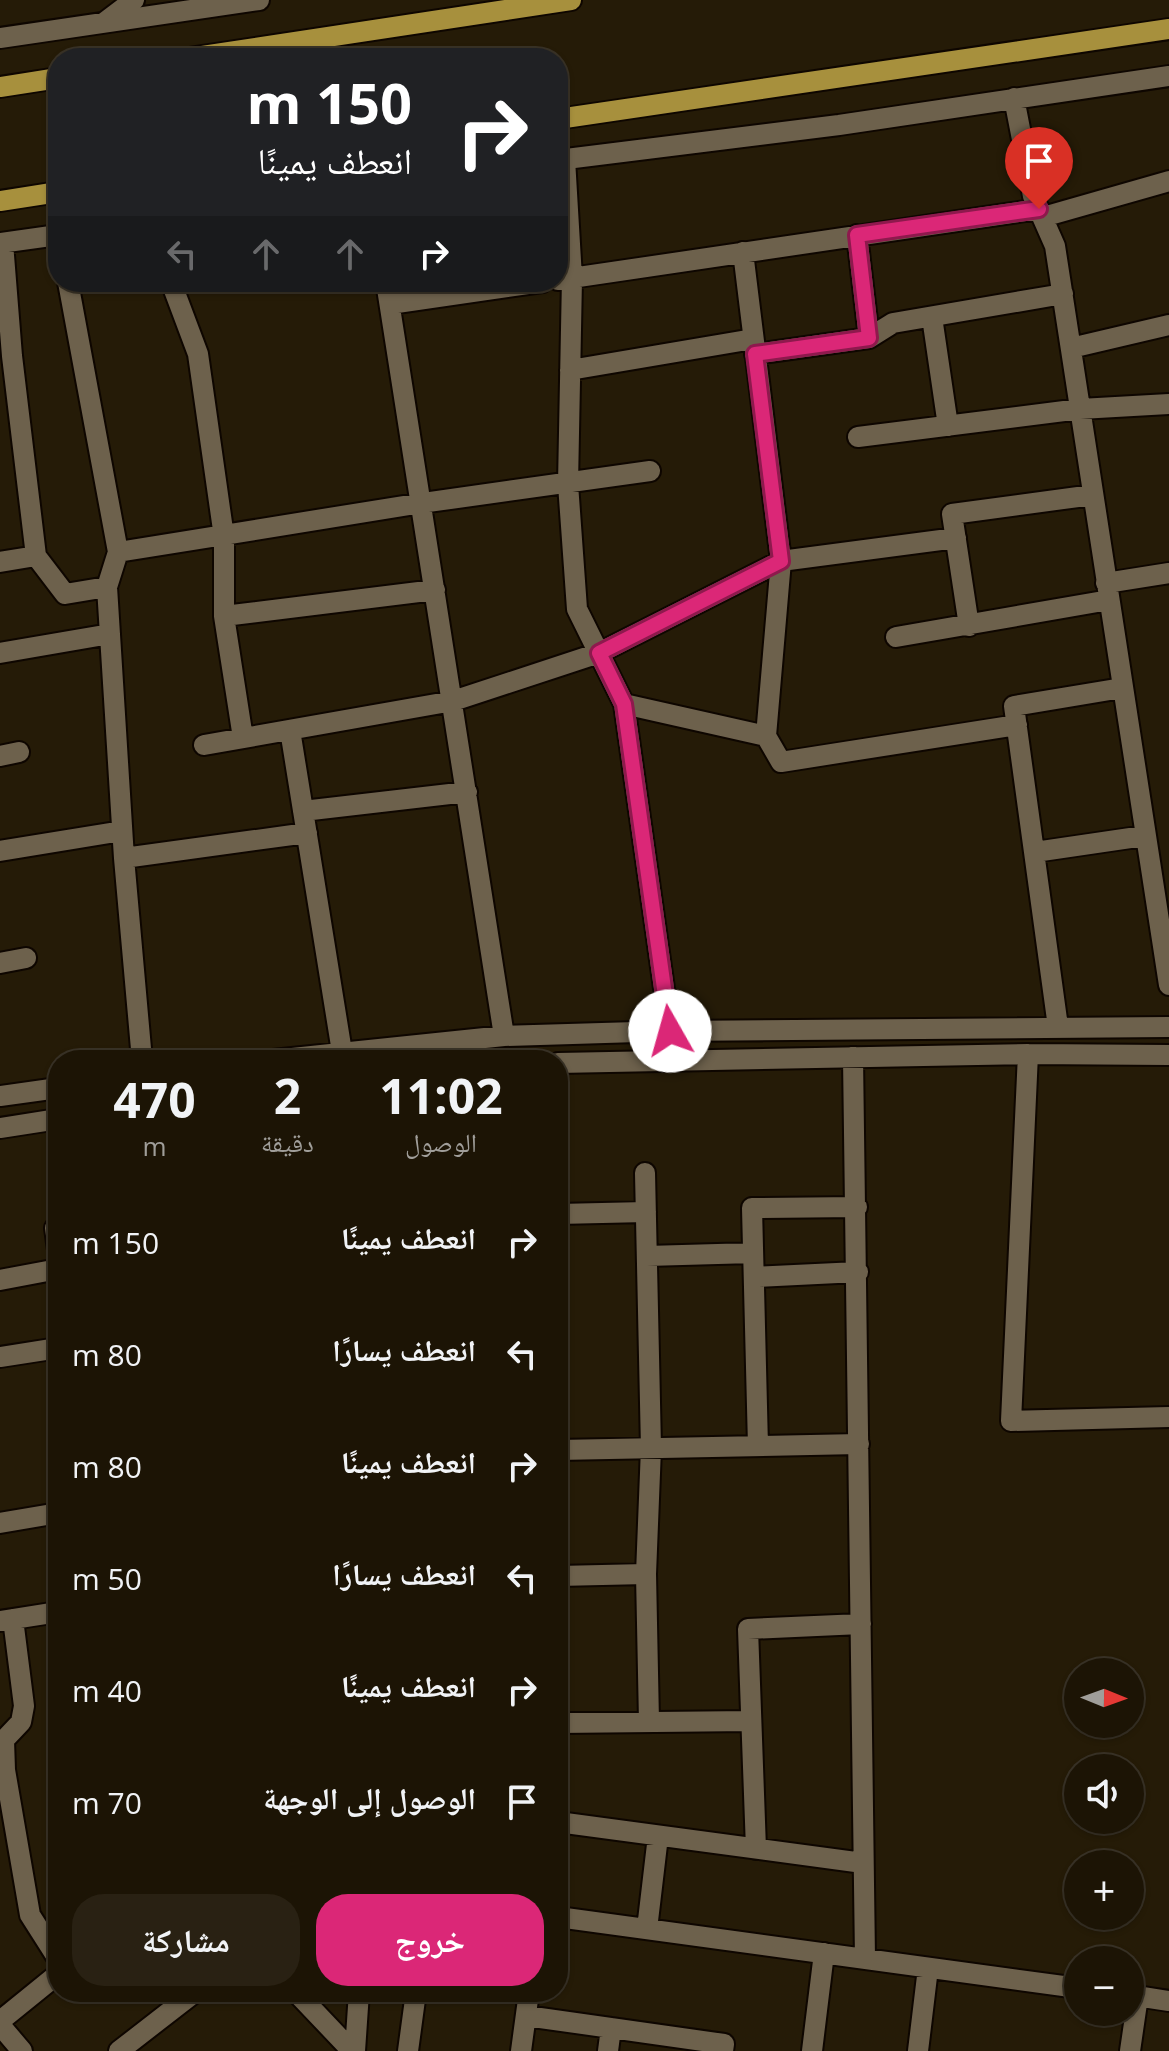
<!DOCTYPE html>
<html lang="ar">
<meta charset="utf-8">
<style>
:root{--surface:#1c1405;--page:#292113;--text:#f1f3f6;--muted:#a09e9a;--line:#3a3327;--accent:#db2777}
body{margin:0;font-family:"Open Sans","Noto Naskh Arabic",sans-serif;background:var(--page);color:var(--text);direction:rtl;height:100vh;display:flex;flex-direction:column;font-size:30px;white-space:nowrap}
*{box-sizing:border-box;margin:0}
p{font-size:26px;color:var(--muted)}
.icon{flex:none;width:44px;height:44px;fill:none;stroke:currentColor;stroke-width:2;stroke-linecap:round;stroke-linejoin:round}
.map{position:relative;flex:1;overflow:hidden;direction:ltr}
.drawer{position:absolute;left:48px;top:1050px;width:520px;height:952px;display:flex;flex-direction:column;background:var(--surface);border-radius:32px;box-shadow:0 2px 6px #0004,0 0 0 2px var(--line);direction:rtl}
.drawer>*{flex:none}
.top-card{position:absolute;left:48px;top:48px;width:520px;height:244px;border-radius:32px;box-shadow:0 2px 6px #0004,0 0 0 2px var(--line);direction:rtl;background:#202124;color:#fff;overflow:hidden}
.needle{width:52px;rotate:91deg}
.tools{position:absolute;left:1064px;top:1658px;display:grid;gap:16px}
.tools a{display:grid;place-items:center;width:80px;height:80px;border-radius:50%;background:var(--surface);box-shadow:0 2px 6px #0004,0 0 0 2px var(--line);font-size:40px}
.pin{position:absolute;display:grid;place-items:center;width:68px;height:68px;color:#fff;margin:-82px -34px;border-radius:50% 50% 50% 0;rotate:-45deg;box-shadow:0 0 8px #0007}
.pin .icon{rotate:45deg}
.me{position:absolute;width:88px;margin:-44px;rotate:353deg;stroke-linejoin:round;filter:drop-shadow(0 0 6px #0008)}
.turn{display:flex;align-items:center;gap:28px;height:168px;padding:0 24px;font-size:36px}
.turn .icon{width:104px;height:104px;stroke-width:2.5}
.turn b{display:block;font-size:56px;line-height:68px}
.lanes{display:flex;align-items:center;height:76px;padding:0 24px;background:#0003;justify-content:center;gap:40px;direction:ltr}
.lanes .off{opacity:.35}
.eta{display:flex;justify-content:space-evenly;align-items:center;height:136px;text-align:center}
.eta b{font-size:48px;font-weight:700;line-height:56px}
.action{display:flex;gap:16px;margin-top:auto;padding:16px 24px}
.action a{flex:1;height:92px;border-radius:32px;background:var(--accent);color:#fff;font-size:32px;font-weight:700;line-height:92px;text-align:center}
.action a+a{background:var(--page);color:var(--text)}
ul{padding:0;list-style:none}
li{display:flex;align-items:center;gap:24px;height:112px;padding:0 24px}
li div{flex:1}
li b{display:block;font-size:30px}
li em{font-style:normal}
.map>svg:first-child{display:block}
.lines{fill:none;stroke-linecap:round;stroke-linejoin:round}
.minor-casing{stroke:#0e0600;stroke-width:24}
.major-casing{stroke:#0e0600;stroke-width:24}
.minor{stroke:#6d614c;stroke-width:20}
.major{stroke:#a7903d;stroke-width:20}
.route-casing{stroke:#8e194d;stroke-width:20}
.route{stroke:#db2777;stroke-width:14}
</style>
<div class="map">
<svg width="1169" height="2051" viewBox="0 0 1169 2051">
<rect width="100%" height="100%" fill="#251b07"/>
<g class="lines">
<!-- minor casing -->
<g class="minor-casing">
<path id="minor" d="M 105,22 L 134,0
M 0,38 L 259,0
M 1014,98 L 1033,196 L 1055,246 L 1169,985
M 565,159 L 572,278 L 568,484 L 577,609 L 624,704 L 670,1031
M 558,160 L 839,125 L 1169,76
M 1043,217 L 1169,181
M 857,235 L 869,338
M 0,243 L 58,235
M 3,243 L 12,356 L 36,556 L 65,594 L 107,587 L 118,552 L 422,503 L 650,471
M 743,252 L 781,561 L 766,736 L 781,762 L 1017,725
M 558,280 L 1039,209
M 68,282 L 118,552
M 171,282 L 198,354 L 224,537 L 224,616 L 243,738
M 386,282 L 504,1036
M 390,304 L 542,282
M 932,317 L 948,426
M 1071,348 L 1169,325
M 755,354 L 869,338 L 893,323 L 1063,294
M 570,370 L 753,339
M 858,437 L 1080,409 L 1169,404
M 0,562 L 36,556
M 1106,583 L 1169,573
M 107,587 L 124,858 L 142,1060
M 224,616 L 435,590
M 969,626 L 952,514 L 1093,495
M 896,637 L 1109,600
M 0,653 L 110,634
M 624,704 L 766,736
M 290,730 L 342,1052
M 204,745 L 453,701 L 599,653 L 781,561 L 956,538
M 0,756 L 19,752
M 303,811 L 467,792
M 0,851 L 122,831
M 1035,852 L 1144,836
M 124,858 L 307,833
M 0,963 L 26,958
M 1058,1027 L 1014,706 L 1122,688
M 1028,1054 L 1011,1421 L 1169,1417
M 853,1057 L 865,1959
M 273,1060 L 504,1036 L 670,1031 L 1169,1027
M 558,1063 L 1028,1054 L 1169,1055
M 0,1096 L 58,1088
M 0,1128 L 58,1119
M 645,1173 L 651,1448 L 646,1574 L 649,1722
M 558,1214 L 646,1212
M 55,1228 L 58,1250
M 647,1256 L 753,1253
M 754,1277 L 858,1272
M 0,1280 L 58,1269
M 0,1357 L 58,1348
M 758,1446 L 752,1208 L 857,1207
M 558,1450 L 859,1444
M 0,1523 L 58,1513
M 558,1576 L 646,1574
M 13,1619 L 24,1706 L 21,1722 L 4,1740 L 5,1770 L 30,1915 L 58,1959
M 0,1621 L 58,1612
M 558,1723 L 751,1721
M 558,1822 L 863,1863
M 756,1849 L 748,1629 L 861,1624
M 558,1917 L 1078,1988
M 647,1929 L 658,1836
M 296,1992 L 352,2051
M 1130,1995 L 1169,2001
M 526,2016 L 724,2044 L 723,2051
M 0,2021 L 58,1974
M 0,2025 L 22,2051
M 119,2051 L 195,1992
M 355,2051 L 359,1992
M 408,2051 L 416,1992
M 521,2051 L 529,1992
M 608,2051 L 611,2028
M 812,2051 L 824,1953
M 918,2051 L 928,1968
M 1130,2051 L 1138,1996"/>
</g>
<!-- major casing -->
<g class="major-casing">
<path id="major" d="M 189,58 L 571,0
M 0,87 L 58,78
M 558,119 L 1169,29
M 0,201 L 58,192"/>
</g>
<!-- minor -->
<use href="#minor" class="minor"/>
<!-- major -->
<use href="#major" class="major"/>
</g>
<g class="lines">
<!-- route casing -->
<g class="route-casing">
<path id="route" d="M 670,1031 L 624,704 L 599,653 L 781,561 L 755,354 L 869,338 L 857,235 L 1039,209"/>
</g>
<!-- route -->
<use href="#route" class="route"/>
</g>
</svg>
<div class="tools">
<a><svg class="needle" viewBox="-14 -14 28 28"><path d="M0-13l5 13h-10z" fill="#e53935"/><path d="M0 13l5-13h-10z" fill="#a09e9a"/></svg></a>
<a><svg class="icon" aria-label="sound" viewBox="0 0 24 24"><path d="M4 9h4l5-4v14l-5-4H4zM17 9q2 3 0 6"/></svg></a>
<a>+</a>
<a>−</a>
</div>
<div class="pin" style="left:1039px;top:209px;background:#d93025"><svg class="icon" aria-label="arrive" viewBox="0 0 24 24"><path d="M6 21V4h12l-3 4 3 4H6"/></svg></div>
<svg class="me" style="left:670px;top:1031px" viewBox="-20 -20 40 40"><circle r="19" fill="#fff"/><path d="M0-13L10 11 0 6-10 11z" fill="#db2777"/></svg>
<div class="top-card">
<div class="turn"><svg class="icon" aria-label="right" viewBox="0 0 24 24"><path d="M7 20v-9h11M14 6l5 5-5 5"/></svg><div><b>150 m</b>انعطف يمينًا</div></div>
<div class="lanes"><svg class="icon off" aria-label="left" viewBox="0 0 24 24"><path d="M17 20v-9H6M10 6l-5 5 5 5"/></svg><svg class="icon off" aria-label="ahead" viewBox="0 0 24 24"><path d="M12 20V5M6 11l6-6 6 6"/></svg><svg class="icon off" aria-label="ahead" viewBox="0 0 24 24"><path d="M12 20V5M6 11l6-6 6 6"/></svg><svg class="icon" aria-label="right" viewBox="0 0 24 24"><path d="M7 20v-9h11M14 6l5 5-5 5"/></svg></div>
</div>
<section class="drawer">
<div class="eta">
<div><b>11:02</b><p>الوصول</p></div>
<div><b>2</b><p>دقيقة</p></div>
<div><b>470</b><p>m</p></div>
</div>
<ul>
<li><svg class="icon" aria-label="right" viewBox="0 0 24 24"><path d="M7 20v-9h11M14 6l5 5-5 5"/></svg><div><b>انعطف يمينًا</b></div><em>150 m</em></li>
<li><svg class="icon" aria-label="left" viewBox="0 0 24 24"><path d="M17 20v-9H6M10 6l-5 5 5 5"/></svg><div><b>انعطف يسارًا</b></div><em>80 m</em></li>
<li><svg class="icon" aria-label="right" viewBox="0 0 24 24"><path d="M7 20v-9h11M14 6l5 5-5 5"/></svg><div><b>انعطف يمينًا</b></div><em>80 m</em></li>
<li><svg class="icon" aria-label="left" viewBox="0 0 24 24"><path d="M17 20v-9H6M10 6l-5 5 5 5"/></svg><div><b>انعطف يسارًا</b></div><em>50 m</em></li>
<li><svg class="icon" aria-label="right" viewBox="0 0 24 24"><path d="M7 20v-9h11M14 6l5 5-5 5"/></svg><div><b>انعطف يمينًا</b></div><em>40 m</em></li>
<li><svg class="icon" aria-label="arrive" viewBox="0 0 24 24"><path d="M6 21V4h12l-3 4 3 4H6"/></svg><div><b>الوصول إلى الوجهة</b></div><em>70 m</em></li>
</ul>
<div class="action"><a>خروج</a><a>مشاركة</a></div>
</section>
</div>
